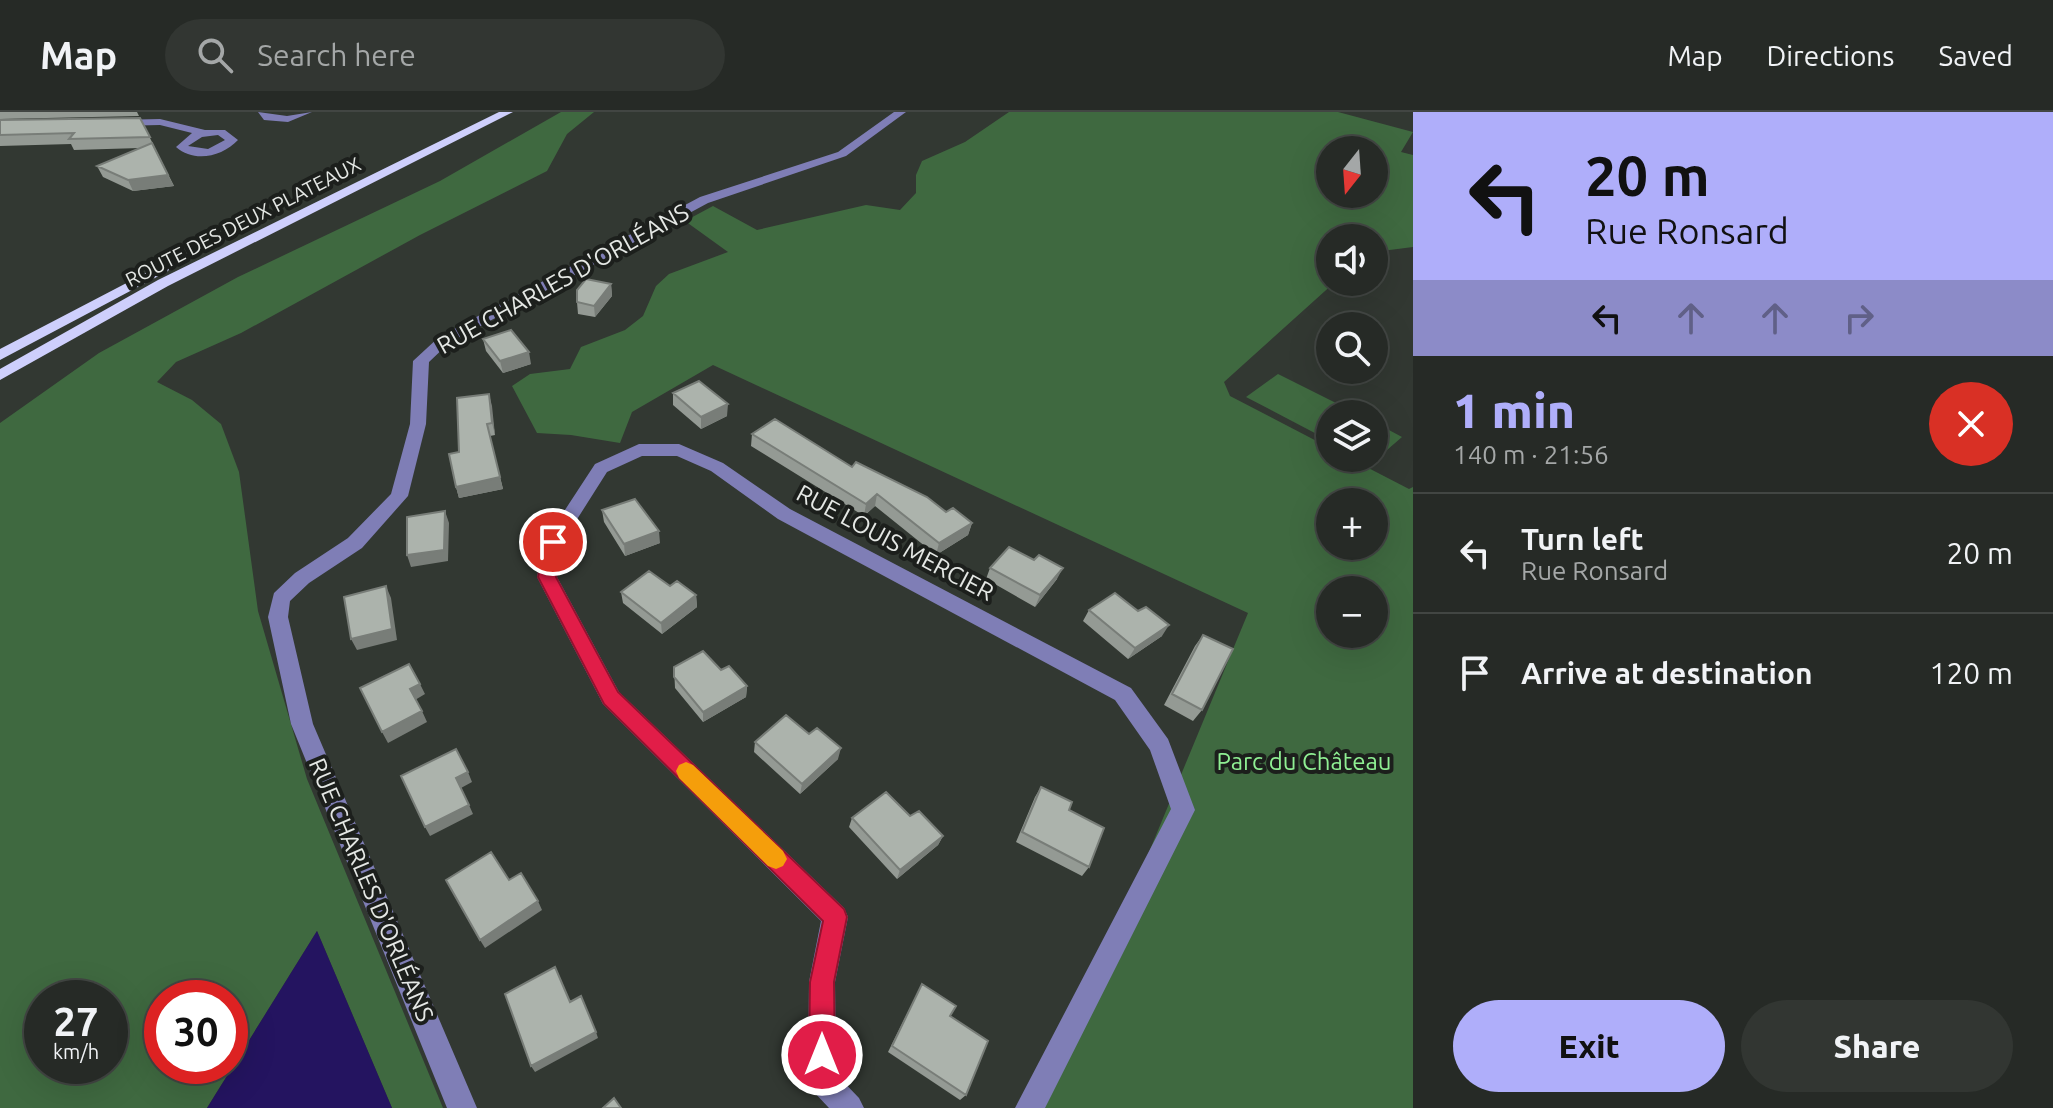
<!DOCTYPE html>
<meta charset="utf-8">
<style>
:root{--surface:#262a26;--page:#323632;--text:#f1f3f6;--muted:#a4a7a7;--line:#424643;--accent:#afaefa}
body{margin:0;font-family:Ubuntu,sans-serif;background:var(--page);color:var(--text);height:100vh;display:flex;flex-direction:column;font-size:30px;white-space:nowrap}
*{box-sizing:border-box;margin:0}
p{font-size:26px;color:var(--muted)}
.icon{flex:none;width:44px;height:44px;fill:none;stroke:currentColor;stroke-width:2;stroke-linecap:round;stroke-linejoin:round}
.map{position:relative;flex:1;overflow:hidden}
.details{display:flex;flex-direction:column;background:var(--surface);width:640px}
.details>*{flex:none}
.hud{background:#afaefa;color:#111;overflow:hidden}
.needle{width:52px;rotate:197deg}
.controls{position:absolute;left:1316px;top:24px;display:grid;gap:16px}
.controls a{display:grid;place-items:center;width:72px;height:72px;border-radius:50%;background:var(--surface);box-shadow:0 8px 32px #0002,0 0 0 2px var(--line);font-size:40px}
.speed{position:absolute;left:24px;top:868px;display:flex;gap:16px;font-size:40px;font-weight:700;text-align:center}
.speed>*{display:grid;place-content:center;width:104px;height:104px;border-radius:50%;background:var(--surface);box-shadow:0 8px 32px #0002,0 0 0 2px var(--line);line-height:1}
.speed small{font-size:20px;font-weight:400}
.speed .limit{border:12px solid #d22;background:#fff;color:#111}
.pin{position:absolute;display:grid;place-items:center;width:68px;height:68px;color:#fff;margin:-34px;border:4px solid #fff;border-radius:50%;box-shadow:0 2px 8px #0007}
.me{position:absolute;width:88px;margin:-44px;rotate:0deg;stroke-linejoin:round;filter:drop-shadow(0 0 6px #0008)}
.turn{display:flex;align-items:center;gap:28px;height:168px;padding:0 40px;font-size:36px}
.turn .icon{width:104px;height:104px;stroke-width:2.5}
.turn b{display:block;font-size:56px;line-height:68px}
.lanes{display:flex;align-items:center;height:76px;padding:0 40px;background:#0003;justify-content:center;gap:40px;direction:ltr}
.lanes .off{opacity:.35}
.round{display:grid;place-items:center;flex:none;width:84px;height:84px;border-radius:42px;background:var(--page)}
.headline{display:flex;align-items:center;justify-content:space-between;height:136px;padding:0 40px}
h1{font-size:48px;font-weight:800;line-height:60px;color:var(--accent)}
.cta{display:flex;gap:16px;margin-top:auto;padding:16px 40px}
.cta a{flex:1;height:92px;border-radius:48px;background:var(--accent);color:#111;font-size:32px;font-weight:800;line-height:92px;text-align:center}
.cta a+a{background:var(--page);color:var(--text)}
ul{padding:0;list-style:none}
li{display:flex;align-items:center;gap:24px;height:120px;padding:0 40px;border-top:2px solid var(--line)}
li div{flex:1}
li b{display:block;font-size:30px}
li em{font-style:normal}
header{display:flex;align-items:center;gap:48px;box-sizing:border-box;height:112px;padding:0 40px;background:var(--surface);border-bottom:2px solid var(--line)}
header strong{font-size:38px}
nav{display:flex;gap:44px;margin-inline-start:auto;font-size:28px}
.search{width:560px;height:72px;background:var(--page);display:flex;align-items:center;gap:20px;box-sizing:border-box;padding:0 28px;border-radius:44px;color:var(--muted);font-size:30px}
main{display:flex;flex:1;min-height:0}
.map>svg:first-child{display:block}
.green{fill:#3f6940;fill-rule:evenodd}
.water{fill:#241460}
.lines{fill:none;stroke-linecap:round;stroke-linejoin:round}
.minor{fill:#7f7eb6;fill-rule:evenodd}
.major{fill:#cecffc;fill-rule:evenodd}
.wall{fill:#949a94}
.shaded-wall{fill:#787d78}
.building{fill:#acb3ac;stroke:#787d78;stroke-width:2}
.route{fill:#e11d48;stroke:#92132f;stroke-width:2}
.slow{fill:#f59e0b}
.labels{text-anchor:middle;stroke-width:8;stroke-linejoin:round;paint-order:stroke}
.far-street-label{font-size:20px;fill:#e5e8e5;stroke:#1c1f1c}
.street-label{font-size:24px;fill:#e5e8e5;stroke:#1c1f1c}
.park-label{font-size:24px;fill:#8fef93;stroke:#1c1f1c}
</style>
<header>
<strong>Map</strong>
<div class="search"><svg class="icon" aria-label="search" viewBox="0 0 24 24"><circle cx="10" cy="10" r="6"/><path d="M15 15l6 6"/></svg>Search here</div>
<nav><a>Map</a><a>Directions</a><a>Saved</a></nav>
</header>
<main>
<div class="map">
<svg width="1413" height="996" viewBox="0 0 1413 996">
<rect width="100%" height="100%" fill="#323832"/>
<!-- green -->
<path class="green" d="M 561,0 L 594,0 L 567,22 L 547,59 L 420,123 L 241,221 L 176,250 L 157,270 L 192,288 L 221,312 L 239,360 L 258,499 L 307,667 L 443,996 L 392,996 L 317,819 L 207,996 L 0,996 L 0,311 L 99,241 L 238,165 L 440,69 ZM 42,886 L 110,886 L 110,954 L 42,954 ZM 162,886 L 230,886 L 230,954 L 162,954 Z
M 1009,0 L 1338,0 L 1413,20 L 1401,40 L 1413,43 L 1413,135 L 1374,140 L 1374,126 L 1330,126 L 1330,143 L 1326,150 L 1330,155 L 1330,170 L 1335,170 L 1224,270 L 1230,284 L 1330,336 L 1330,346 L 1349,346 L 1409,377 L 1413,375 L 1413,996 L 1043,996 L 1248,501 L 713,253 L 632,300 L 620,331 L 571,323 L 537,321 L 512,274 L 530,262 L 570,257 L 581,235 L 625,218 L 643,204 L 656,174 L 669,162 L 728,140 L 685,109 L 713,94 L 757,118 L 866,93 L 900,98 L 916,81 L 916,63 L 922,49 L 965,30 ZM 1330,38 L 1374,38 L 1374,82 L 1330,82 ZM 1330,390 L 1374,390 L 1374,434 L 1330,434 ZM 1330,478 L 1374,478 L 1374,522 L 1330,522 Z
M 1278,262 L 1358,302 L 1330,302 L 1330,329 L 1246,285 Z
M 1374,310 L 1402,325 L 1372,351 L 1362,346 L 1374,346 Z"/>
<!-- water -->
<path class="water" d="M 317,819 L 392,996 L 207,996 Z"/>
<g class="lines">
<!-- minor -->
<path class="minor" d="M 258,0 L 287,4 L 312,0 L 288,10 L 264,8 Z
M 894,0 L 906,0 L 846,44 L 708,91 L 449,231 L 429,250 L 426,312 L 408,384 L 362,436 L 309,471 L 290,489 L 288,505 L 313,612 L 477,996 L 447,996 L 291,612 L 268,505 L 274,481 L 295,461 L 348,426 L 391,382 L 410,312 L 413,249 L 439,225 L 700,85 L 838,40 Z
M 160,7 L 205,18 L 225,18 L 238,28 C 222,45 194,51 176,35 L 192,21 L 160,13 L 116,14 L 110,11 L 116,8 ZM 218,23 L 225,28 L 208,37 L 188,34 L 202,25 Z
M 639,332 L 679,332 L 723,351 L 790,397 L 1131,576 L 1168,627 L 1195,698 L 1045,996 L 1015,996 L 1171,697 L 1150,638 L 1115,588 L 778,407 L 711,359 L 677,344 L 642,344 L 607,360 L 562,431 L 557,465 L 619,580 L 844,796 L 848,805 L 835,870 L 836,962 L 859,986 L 864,996 L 829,996 L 812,978 L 808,968 L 809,870 L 821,809 L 603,592 L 537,465 L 544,430 L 595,352 Z"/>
<!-- major -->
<path class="major" d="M 499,0 L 513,0 L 168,174 L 0,268 L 0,257 L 158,168 Z
M 163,152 L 170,156 L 168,159 L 0,248 L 0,237 Z"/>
</g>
<!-- wall -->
<path class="wall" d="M 0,0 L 137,0 L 139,4 L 0,7 Z
M 140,6 L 174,74 L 133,79 L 103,65 L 97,54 L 140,36 L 74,38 L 71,32 L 0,34 L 0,8 Z
M 611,172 L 612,184 L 595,205 L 578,202 L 577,190 Z
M 483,227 L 531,252 L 503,261 L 486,239 Z
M 673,281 L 727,304 L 701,317 L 673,293 Z
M 489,282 L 495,323 L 490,324 L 503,377 L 459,386 L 456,375 L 459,340 Z
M 752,322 L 852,355 L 972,411 L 968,423 L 936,443 L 875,394 L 864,404 L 751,334 Z
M 602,398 L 660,431 L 625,444 L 604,410 Z
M 1034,448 L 1057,467 L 1035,495 L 986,467 L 990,456 Z
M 670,474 L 696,483 L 697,495 L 662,522 L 623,491 L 621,480 Z
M 1089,498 L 1162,524 L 1128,547 L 1083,509 Z
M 1203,523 L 1202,598 L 1193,609 L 1164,593 L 1195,534 Z
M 674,555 L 721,558 L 747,574 L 746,585 L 703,610 L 675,576 Z
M 755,630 L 838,647 L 800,682 L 754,640 Z
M 1041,675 L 1069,698 L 1089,755 L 1082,764 L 1016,730 L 1035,685 Z
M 910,704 L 943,724 L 938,733 L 897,767 L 849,715 L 852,706 Z
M 922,872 L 950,904 L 966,983 L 960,988 L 888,940 Z"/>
<!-- shaded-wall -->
<path class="shaded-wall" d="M 168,63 L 174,74 L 133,79 L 128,68 Z
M 611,172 L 612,184 L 595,205 L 594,194 Z
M 529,240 L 531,252 L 503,261 L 500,249 Z
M 489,282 L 492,294 L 495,323 L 492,311 Z
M 728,292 L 727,304 L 701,317 L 701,305 Z
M 500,365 L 503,377 L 459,386 L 456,375 Z
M 877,382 L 875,394 L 864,404 L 866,392 Z
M 445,399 L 449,411 L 448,449 L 411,455 L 407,443 Z
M 972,411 L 968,423 L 936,443 L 939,431 Z
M 659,419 L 660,431 L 625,444 L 624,432 Z
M 1063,456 L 1057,467 L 1035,495 L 1040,483 Z
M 386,474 L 391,486 L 397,528 L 357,538 L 351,527 Z
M 696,483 L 697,495 L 662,522 L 661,511 Z
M 1169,513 L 1162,524 L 1128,547 L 1135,536 Z
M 420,572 L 425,582 L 415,588 L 410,577 Z
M 747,574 L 746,585 L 703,610 L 703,600 Z
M 422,599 L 427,610 L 388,631 L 382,620 Z
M 841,636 L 838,647 L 800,682 L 802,672 Z
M 468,660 L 472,670 L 461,676 L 456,666 Z
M 469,693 L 473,702 L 430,724 L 425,715 Z
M 943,724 L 938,733 L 897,767 L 900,758 Z
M 538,789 L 542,798 L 485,836 L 480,828 Z
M 596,920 L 598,926 L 535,960 L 531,954 Z"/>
<!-- building -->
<path class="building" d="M 140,6 L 150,25 L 69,27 L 74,21 L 0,23 L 0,8 Z
M 152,31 L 168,63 L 128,68 L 97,54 Z
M 586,167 L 611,172 L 594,194 L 577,190 L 577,178 Z
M 511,218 L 529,240 L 500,249 L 483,227 Z
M 699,269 L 728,292 L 701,305 L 673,281 Z
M 489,282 L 492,311 L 487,312 L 500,365 L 456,375 L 449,342 L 459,340 L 457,286 Z
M 775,307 L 852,355 L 856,350 L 927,385 L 946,400 L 953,396 L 972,411 L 939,431 L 877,382 L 866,392 L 752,322 Z
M 635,387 L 659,419 L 624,432 L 602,398 Z
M 445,399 L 444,438 L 407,443 L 407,405 Z
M 1009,435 L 1034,448 L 1039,443 L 1063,456 L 1040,483 L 990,456 Z
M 649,459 L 670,474 L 677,469 L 696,483 L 661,511 L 621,480 Z
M 386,474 L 392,517 L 351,527 L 344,485 Z
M 1115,481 L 1138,499 L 1146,495 L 1169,513 L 1135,536 L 1089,498 Z
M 1203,523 L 1233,537 L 1202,598 L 1172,582 Z
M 703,539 L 721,558 L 729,554 L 747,574 L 703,600 L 674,565 L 674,555 Z
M 409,552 L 420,572 L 410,577 L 422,599 L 382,620 L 360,576 Z
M 786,603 L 809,622 L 817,616 L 841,636 L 802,672 L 755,630 Z
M 456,637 L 468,660 L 456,666 L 469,693 L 425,715 L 401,664 Z
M 1041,675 L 1072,690 L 1069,698 L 1104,716 L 1089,755 L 1022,720 Z
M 886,680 L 910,704 L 919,699 L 943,724 L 900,758 L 852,706 Z
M 491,740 L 509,768 L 521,761 L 538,789 L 480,828 L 446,768 Z
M 555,855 L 570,890 L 581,884 L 596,920 L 531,954 L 505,882 Z
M 922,872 L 956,894 L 950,904 L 988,929 L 966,983 L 892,934 Z
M 614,986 L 621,996 L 603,996 Z"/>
<!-- route -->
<path class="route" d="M 553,423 L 562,430 L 556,465 L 618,580 L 844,797 L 847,805 L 834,870 L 835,943 L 831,952 L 822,956 L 813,952 L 809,943 L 810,870 L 823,809 L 604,592 L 538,465 L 544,430 Z"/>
<!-- slow -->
<path class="slow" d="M 686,650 L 693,653 L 783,739 L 787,747 L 783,754 L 776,757 L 768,754 L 679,666 L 676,659 L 679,653 Z"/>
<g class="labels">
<!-- far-street labels -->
<g class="far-street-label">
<text transform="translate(243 110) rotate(-27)" y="7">ROUTE DES DEUX PLATEAUX</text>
</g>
<!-- street labels -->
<g class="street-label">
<text transform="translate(563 167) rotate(-29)" y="8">RUE CHARLES D'ORLÉANS</text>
<text transform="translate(895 431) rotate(28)" y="8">RUE LOUIS MERCIER</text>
<text transform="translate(371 778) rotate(67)" y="8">RUE CHARLES D'ORLÉANS</text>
</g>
<!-- park labels -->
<g class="park-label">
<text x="1304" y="658">Parc du Château</text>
</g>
</g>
</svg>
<div class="controls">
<a><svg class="needle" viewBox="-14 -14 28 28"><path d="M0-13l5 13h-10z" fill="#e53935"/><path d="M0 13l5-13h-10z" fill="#a4a7a7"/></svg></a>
<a><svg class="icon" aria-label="sound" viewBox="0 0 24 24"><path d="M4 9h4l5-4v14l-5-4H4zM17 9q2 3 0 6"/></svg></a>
<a><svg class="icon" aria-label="search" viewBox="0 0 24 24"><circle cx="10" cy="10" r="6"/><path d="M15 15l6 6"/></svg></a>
<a><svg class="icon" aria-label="layers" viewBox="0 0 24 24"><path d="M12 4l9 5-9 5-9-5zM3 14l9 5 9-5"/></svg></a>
<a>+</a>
<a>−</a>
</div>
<div class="speed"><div>27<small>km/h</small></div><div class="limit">30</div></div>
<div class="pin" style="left:553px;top:430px;background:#d93025"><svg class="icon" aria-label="arrive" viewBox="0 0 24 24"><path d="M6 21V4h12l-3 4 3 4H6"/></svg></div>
<svg class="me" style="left:822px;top:943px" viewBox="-20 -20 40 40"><circle r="17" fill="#e11d48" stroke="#fff" stroke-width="3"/><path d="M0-11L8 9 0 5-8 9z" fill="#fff"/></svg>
</div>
<section class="details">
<div class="hud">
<div class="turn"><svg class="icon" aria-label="left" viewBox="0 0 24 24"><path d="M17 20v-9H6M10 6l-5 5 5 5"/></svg><div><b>20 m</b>Rue Ronsard</div></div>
<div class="lanes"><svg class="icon" aria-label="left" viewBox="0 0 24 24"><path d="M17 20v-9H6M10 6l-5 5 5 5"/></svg><svg class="icon off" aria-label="ahead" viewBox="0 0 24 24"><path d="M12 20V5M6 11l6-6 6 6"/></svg><svg class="icon off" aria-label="ahead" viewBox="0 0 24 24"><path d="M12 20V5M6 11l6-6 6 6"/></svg><svg class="icon off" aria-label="right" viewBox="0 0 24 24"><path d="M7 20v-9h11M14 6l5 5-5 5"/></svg></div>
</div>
<div class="headline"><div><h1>1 min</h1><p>140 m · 21:56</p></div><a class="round" style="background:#d93025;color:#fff"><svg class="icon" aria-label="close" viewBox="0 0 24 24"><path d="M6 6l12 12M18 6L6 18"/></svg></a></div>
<ul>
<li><svg class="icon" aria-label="left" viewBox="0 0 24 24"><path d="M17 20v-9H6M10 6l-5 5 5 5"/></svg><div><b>Turn left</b><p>Rue Ronsard</p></div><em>20 m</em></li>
<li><svg class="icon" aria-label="arrive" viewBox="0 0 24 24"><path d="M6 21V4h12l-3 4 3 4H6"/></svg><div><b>Arrive at destination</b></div><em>120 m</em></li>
</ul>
<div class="cta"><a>Exit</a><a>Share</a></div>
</section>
</main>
